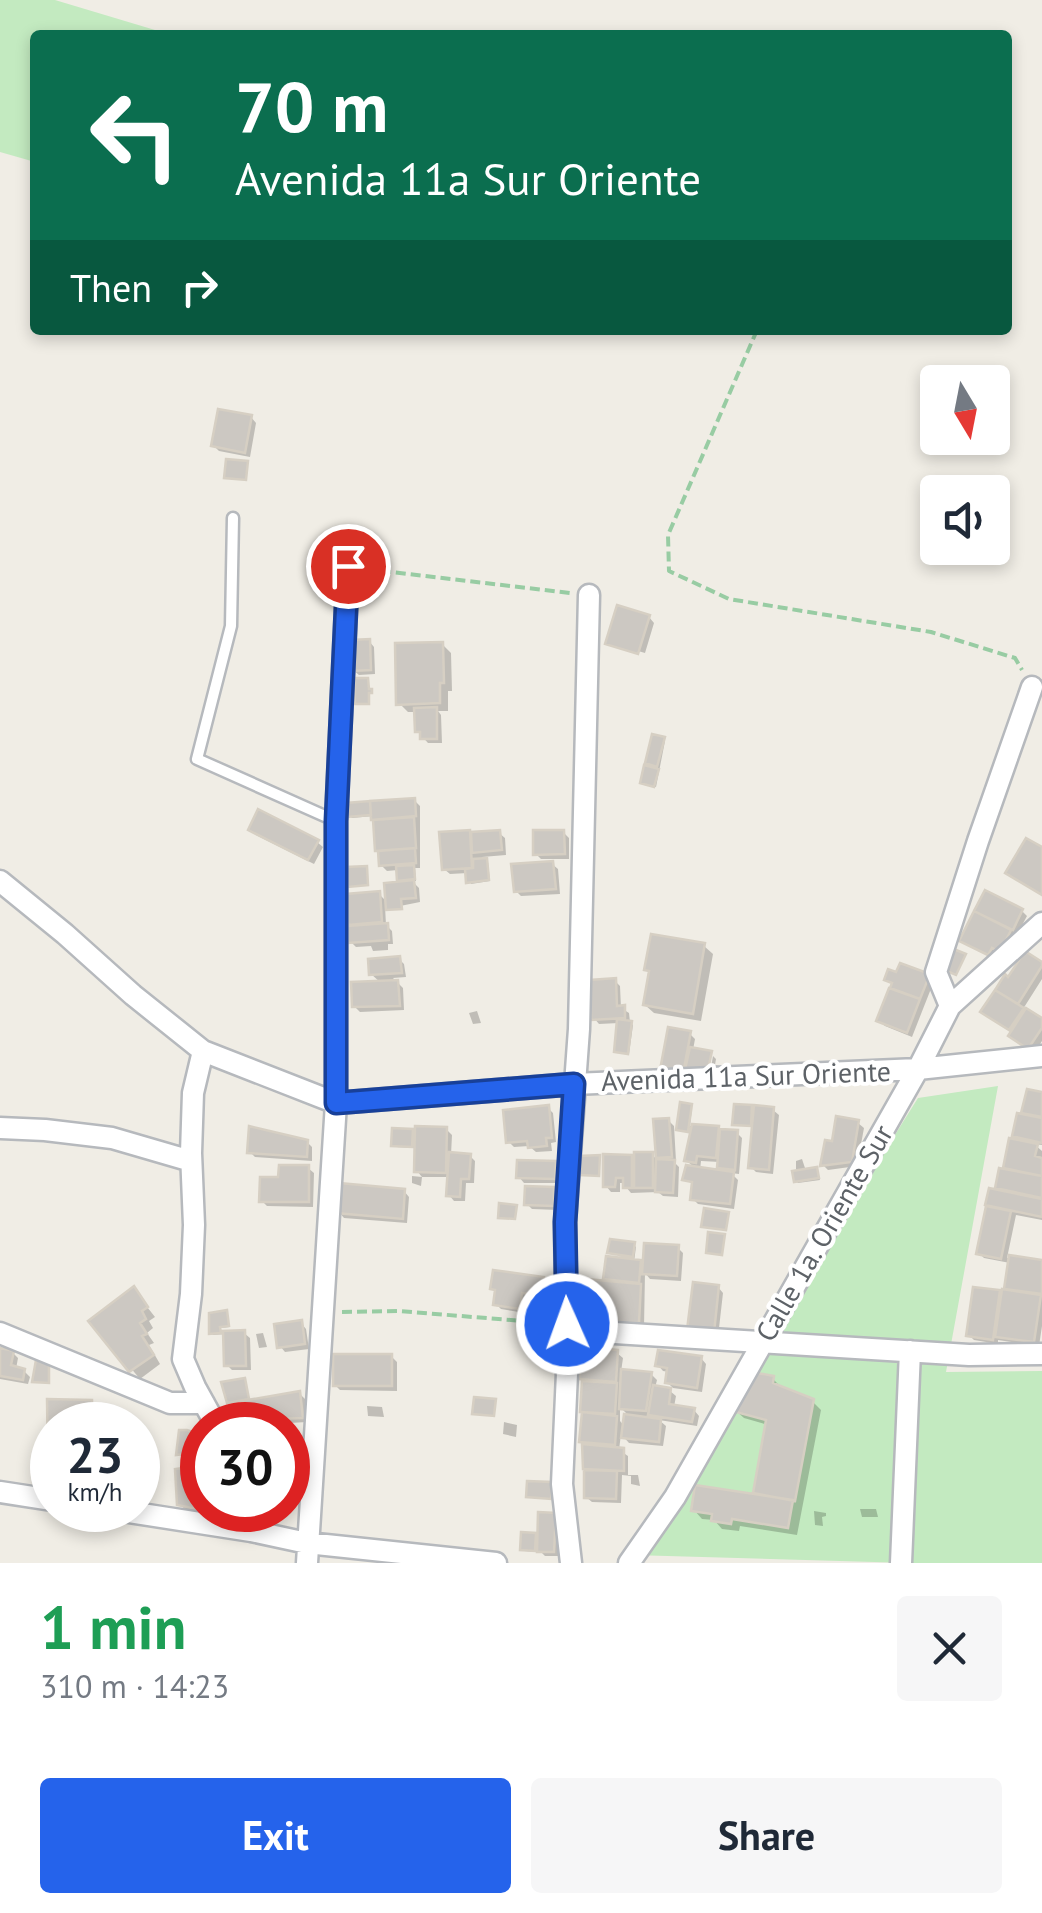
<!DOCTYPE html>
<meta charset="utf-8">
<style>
:root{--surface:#fff;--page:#f6f6f7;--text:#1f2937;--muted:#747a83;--accent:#2563eb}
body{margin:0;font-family:"PT Sans",sans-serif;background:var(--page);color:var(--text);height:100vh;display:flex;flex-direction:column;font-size:38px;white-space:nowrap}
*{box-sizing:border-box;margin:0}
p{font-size:32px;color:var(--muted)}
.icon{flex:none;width:55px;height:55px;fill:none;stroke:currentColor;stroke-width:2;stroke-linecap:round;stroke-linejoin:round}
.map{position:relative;height:1563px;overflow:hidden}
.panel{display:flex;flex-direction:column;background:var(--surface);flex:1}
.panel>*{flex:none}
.guide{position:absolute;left:30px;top:30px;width:982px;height:305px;border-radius:10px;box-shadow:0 5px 15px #0003;background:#0b6e4f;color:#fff;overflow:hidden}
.needle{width:65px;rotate:170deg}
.buttons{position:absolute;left:920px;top:365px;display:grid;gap:20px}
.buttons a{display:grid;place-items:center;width:90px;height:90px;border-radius:10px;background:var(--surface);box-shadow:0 5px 15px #0003;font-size:50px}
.speed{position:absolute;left:30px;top:1402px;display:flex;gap:20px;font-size:50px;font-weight:700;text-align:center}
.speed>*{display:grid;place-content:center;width:130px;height:130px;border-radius:50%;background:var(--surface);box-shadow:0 5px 15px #0003;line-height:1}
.speed small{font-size:25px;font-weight:400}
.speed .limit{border:15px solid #d22;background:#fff;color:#111}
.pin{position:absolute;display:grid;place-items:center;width:85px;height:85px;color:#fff;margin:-42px;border:5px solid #fff;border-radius:50%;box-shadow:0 2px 10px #0007}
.me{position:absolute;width:110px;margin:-55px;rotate:358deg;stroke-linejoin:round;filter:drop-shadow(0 0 8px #0008)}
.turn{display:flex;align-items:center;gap:35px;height:210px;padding:0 40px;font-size:45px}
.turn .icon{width:130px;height:130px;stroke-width:2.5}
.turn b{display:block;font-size:70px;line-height:85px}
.then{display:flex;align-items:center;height:95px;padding:0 40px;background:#0003;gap:20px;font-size:38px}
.round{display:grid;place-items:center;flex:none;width:105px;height:105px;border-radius:10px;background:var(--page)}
.headline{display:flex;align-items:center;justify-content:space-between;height:170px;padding:0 40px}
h1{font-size:60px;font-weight:600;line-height:75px;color:#1e9e55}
.button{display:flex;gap:20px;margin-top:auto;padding:20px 40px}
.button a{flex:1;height:115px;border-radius:10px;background:var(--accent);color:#fff;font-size:40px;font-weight:600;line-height:115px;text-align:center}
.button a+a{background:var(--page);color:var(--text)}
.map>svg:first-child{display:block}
.green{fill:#c3eac0}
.shadow{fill:#0003;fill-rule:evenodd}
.building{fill:#ccc8c2;stroke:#d6cfc3;stroke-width:2.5}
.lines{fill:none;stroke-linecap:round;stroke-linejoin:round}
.lane-casing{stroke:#b6b9bd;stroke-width:15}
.street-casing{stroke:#b6b9bd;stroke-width:25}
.path{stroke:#98cca3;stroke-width:4;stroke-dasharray:10 5;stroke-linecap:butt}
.lane{stroke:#fff;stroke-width:10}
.street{stroke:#fff;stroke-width:20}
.route-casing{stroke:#184099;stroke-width:25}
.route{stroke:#2563eb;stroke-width:18}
.labels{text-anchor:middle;stroke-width:8;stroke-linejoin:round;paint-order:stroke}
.street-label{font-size:28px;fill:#5d6267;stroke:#fff}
</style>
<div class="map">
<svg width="1042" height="1563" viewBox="0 0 1042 1563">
<rect width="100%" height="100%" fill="#f0ede5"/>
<!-- green -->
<path class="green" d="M 0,0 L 55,0 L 155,30 L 155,35 L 35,35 L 35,162 L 0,152 Z
M 998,1086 L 946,1372 L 1042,1371 L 1042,1563 L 909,1563 L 632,1555 L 918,1098 Z"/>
<!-- shadow -->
<path class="shadow" d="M 251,417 L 256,423 L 250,457 L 219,451 L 214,446 Z
M 649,617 L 654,623 L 645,653 L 611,643 L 611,646 L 608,643 Z
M 369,641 L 374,647 L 375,674 L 359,675 L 353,670 Z
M 442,644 L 451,653 L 452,691 L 448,691 L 448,711 L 438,711 L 441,715 L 442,743 L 428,743 L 417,731 L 417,712 L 408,712 L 399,703 Z
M 654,737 L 665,741 L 656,787 L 643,783 Z
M 414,800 L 420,806 L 420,868 L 415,868 L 416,881 L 412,881 L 419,888 L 420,902 L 390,908 L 390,911 L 385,906 L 386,925 L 392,931 L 393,944 L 388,944 L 388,950 L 373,951 L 371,946 L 356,947 L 351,942 L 348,896 L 379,894 L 388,903 L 403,883 L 399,880 L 398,870 L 387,871 L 381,865 L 374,816 L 352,818 L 350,816 Z
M 251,829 L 317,842 L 323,847 L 314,864 L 256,835 Z
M 563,832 L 569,838 L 569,859 L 541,859 L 536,854 Z
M 499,833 L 505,838 L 506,855 L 482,857 L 488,862 L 490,881 L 471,884 L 468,873 L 450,874 L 444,869 L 442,835 Z
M 552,864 L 558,869 L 560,894 L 521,896 L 516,891 Z
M 986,893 L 1022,911 L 1027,916 L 1006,955 L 994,959 L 967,945 L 962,940 Z
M 704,946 L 713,954 L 701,1021 L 654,1013 L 645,1005 L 651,973 L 647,970 Z
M 399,959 L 404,964 L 406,977 L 393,978 L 403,988 L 404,1010 L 360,1012 L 354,1006 L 381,983 L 371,974 Z
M 1042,965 L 1042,979 L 1023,1009 L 1042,1021 L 1042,1041 L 1034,1053 L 1014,1033 L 984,1012 L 1006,978 L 1009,980 Z
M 928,976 L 934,981 L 912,1037 L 885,1026 L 879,1021 L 894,986 L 887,980 Z
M 615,981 L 620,986 L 621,1008 L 629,1013 L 630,1022 L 633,1025 L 629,1054 L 616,1051 L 619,1023 L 599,1024 L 594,1018 Z
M 477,1011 L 481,1023 L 473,1024 L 469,1013 Z
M 690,1034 L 695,1039 L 693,1050 L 703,1079 L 668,1075 Z
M 713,1056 L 716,1059 L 715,1065 L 730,1068 L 709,1079 Z
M 1029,1092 L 1042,1095 L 1042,1145 L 1034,1144 L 1042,1151 L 1042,1220 L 1016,1215 L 1007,1258 L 1042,1262 L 1042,1326 L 1039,1346 L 998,1340 L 998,1344 L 974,1340 L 969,1335 L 976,1289 L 1006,1292 L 1010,1263 L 984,1258 L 979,1253 L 990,1191 L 996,1193 L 1001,1171 L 1005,1171 L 1011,1141 L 1023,1143 L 1014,1135 L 1023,1116 Z
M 690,1106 L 692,1108 L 690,1126 L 737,1133 L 742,1138 L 739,1174 L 731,1173 L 738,1180 L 734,1209 L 698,1204 L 693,1199 L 694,1185 L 685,1179 L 696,1169 L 687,1161 L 693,1133 L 679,1129 ZM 701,1161 L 720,1162 L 720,1167 L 726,1173 L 700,1170 Z
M 548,1108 L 553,1113 L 556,1142 L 551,1143 L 552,1151 L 536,1152 L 529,1146 L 514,1147 L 509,1142 Z
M 751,1108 L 756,1112 L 773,1110 L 779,1115 L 773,1174 L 756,1172 L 751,1167 L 754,1127 L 735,1124 Z
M 668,1120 L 674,1126 L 676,1161 L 673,1161 L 679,1167 L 678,1197 L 663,1196 L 658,1192 L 631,1193 L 626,1187 L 626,1183 L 620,1183 L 620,1192 L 611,1192 L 606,1186 L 606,1157 L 652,1155 L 659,1161 L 656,1121 Z
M 858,1123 L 864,1128 L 857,1166 L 828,1170 L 823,1165 L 834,1143 Z
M 446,1129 L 452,1135 L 451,1155 L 470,1156 L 475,1161 L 474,1183 L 466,1183 L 465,1201 L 454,1201 L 449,1195 L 450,1177 L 422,1177 L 417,1171 L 417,1148 L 396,1147 L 394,1145 L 412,1131 L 417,1137 Z
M 307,1142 L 312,1147 L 312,1161 L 255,1157 L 250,1152 Z
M 802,1159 L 806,1171 L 816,1169 L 820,1180 L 798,1183 L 796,1181 L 796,1161 Z
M 555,1163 L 560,1168 L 560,1183 L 524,1183 L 519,1177 Z
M 308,1168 L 314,1173 L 313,1207 L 267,1206 L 262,1201 L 281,1180 Z
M 412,1176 L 422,1177 L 421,1186 L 412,1183 Z
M 553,1189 L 559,1195 L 558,1210 L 532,1209 L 527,1204 Z
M 404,1191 L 409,1197 L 407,1223 L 344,1218 L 339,1212 Z
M 634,1245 L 636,1247 L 634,1262 L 640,1262 L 645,1268 L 677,1247 L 683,1253 L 681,1281 L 650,1279 L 645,1273 L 644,1327 L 614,1326 L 609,1321 L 609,1311 L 591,1309 L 586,1304 L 605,1284 L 608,1259 L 629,1261 L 630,1257 L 610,1252 Z
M 543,1279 L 549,1284 L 546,1300 L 527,1298 L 525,1313 L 501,1309 L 496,1304 L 498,1293 Z
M 718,1287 L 723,1293 L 718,1337 L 695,1335 Z
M 133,1289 L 155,1317 L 149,1321 L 153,1328 L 147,1333 L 154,1343 L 149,1345 L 160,1364 L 140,1379 L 91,1321 Z
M 226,1313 L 230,1327 L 221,1328 L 221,1334 L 244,1333 L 250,1338 L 251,1370 L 232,1370 L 227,1365 L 226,1334 L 213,1335 L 211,1333 Z
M 301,1323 L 306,1329 L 309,1349 L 285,1352 L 280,1346 Z
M 263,1333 L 267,1347 L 259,1348 L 256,1334 Z
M 0,1350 L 13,1353 L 18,1358 L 16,1369 L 24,1371 L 30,1377 L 28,1384 L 0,1379 Z
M 617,1353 L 623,1358 L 621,1372 L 651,1374 L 657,1380 L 655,1388 L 670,1391 L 676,1396 L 674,1407 L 694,1410 L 699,1416 L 697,1426 L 659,1420 L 666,1426 L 663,1446 L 629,1443 L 621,1434 L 619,1450 L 628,1456 L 628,1475 L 638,1475 L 640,1486 L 631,1484 L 631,1476 L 622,1475 L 621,1503 L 592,1502 L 586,1497 L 587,1469 L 584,1444 L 581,1441 L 585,1381 L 581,1378 ZM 620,1407 L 626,1413 L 625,1427 L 620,1421 Z
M 391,1356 L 397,1362 L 397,1391 L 340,1390 L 335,1385 Z
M 701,1358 L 706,1364 L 702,1392 L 673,1388 L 667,1382 L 669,1372 L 663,1371 L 658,1365 Z
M 773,1379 L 781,1387 L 812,1401 L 821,1410 L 797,1535 L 740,1526 L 739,1531 L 722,1529 L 714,1520 L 702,1519 L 694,1510 L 755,1497 L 768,1425 L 744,1418 L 735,1410 Z
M 244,1380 L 250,1402 L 300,1394 L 305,1399 L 307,1422 L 253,1425 L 248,1419 L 245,1401 L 232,1403 L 230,1401 Z
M 50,1402 L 91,1402 L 100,1411 L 100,1425 L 52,1425 L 52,1469 L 50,1467 Z
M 367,1406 L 382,1407 L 384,1417 L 368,1416 Z
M 504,1422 L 517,1425 L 516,1437 L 503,1434 Z
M 186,1433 L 202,1438 L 202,1457 L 184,1459 L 179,1454 Z
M 198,1468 L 202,1473 L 202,1510 L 237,1510 L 239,1520 L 185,1509 L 179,1504 Z
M 860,1509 L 876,1509 L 878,1517 L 862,1517 Z
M 814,1511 L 826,1513 L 826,1516 L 822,1517 L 823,1526 L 815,1525 Z
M 555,1515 L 560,1521 L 559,1556 L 545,1556 L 536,1547 L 536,1552 L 525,1551 L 523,1549 L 535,1535 L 540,1540 Z"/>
<!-- building -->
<path class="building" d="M 218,409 L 252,415 L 245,453 L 211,446 Z
M 226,459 L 248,461 L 246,480 L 224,478 Z
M 617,605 L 650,615 L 638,654 L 605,644 Z
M 370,639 L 371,670 L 351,671 L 350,640 Z
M 443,642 L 444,683 L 440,683 L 440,703 L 396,705 L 395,643 Z
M 354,678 L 368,678 L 369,689 L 372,689 L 372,693 L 369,693 L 369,704 L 355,704 Z
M 437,707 L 437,739 L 420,739 L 420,732 L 415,732 L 414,708 Z
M 652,734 L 665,737 L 657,767 L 645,763 Z
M 644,765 L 659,769 L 654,787 L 640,783 Z
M 415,798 L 416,816 L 371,820 L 370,801 Z
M 370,801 L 371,815 L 347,817 L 346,803 Z
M 258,809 L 319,840 L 308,860 L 248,830 Z
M 414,817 L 416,848 L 375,851 L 373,820 Z
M 470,830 L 472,868 L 442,870 L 439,832 Z
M 500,830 L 502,850 L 472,853 L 471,832 Z
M 533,830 L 564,830 L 565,854 L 533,855 Z
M 1026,838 L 1042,847 L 1042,895 L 1005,873 Z
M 415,848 L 416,863 L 379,866 L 378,851 Z
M 487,858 L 489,880 L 466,883 L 465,869 L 473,868 L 473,859 Z
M 553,861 L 556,889 L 514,892 L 511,864 Z
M 414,865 L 415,879 L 397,881 L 396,866 Z
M 367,866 L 368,885 L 348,887 L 346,867 Z
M 414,880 L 416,898 L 401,899 L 402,909 L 386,910 L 384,883 Z
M 985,890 L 1023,909 L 1013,930 L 974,911 Z
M 380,891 L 382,922 L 348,925 L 346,894 Z
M 974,911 L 1011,930 L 1000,952 L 992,948 L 988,955 L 959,941 Z
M 388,923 L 389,940 L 348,943 L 347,926 Z
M 651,934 L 705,943 L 693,1014 L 643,1005 L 649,971 L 644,970 Z
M 951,948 L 966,954 L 956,975 L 942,969 Z
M 1025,951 L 1042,962 L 1042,966 L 1018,1004 L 995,990 L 1005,974 L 1008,977 Z
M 400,956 L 402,973 L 369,975 L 368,959 Z
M 900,963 L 930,974 L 920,999 L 890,988 L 892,983 L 884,980 L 888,969 L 896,972 Z
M 616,978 L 617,1006 L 625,1005 L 625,1018 L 591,1020 L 590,980 Z
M 398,980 L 400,1006 L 352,1007 L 351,982 Z
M 889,988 L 920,999 L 907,1033 L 876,1021 Z
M 995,990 L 1024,1008 L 1009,1030 L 980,1012 Z
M 1026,1008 L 1042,1018 L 1042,1028 L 1028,1049 L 1008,1036 Z
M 617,1019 L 632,1021 L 628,1054 L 614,1052 Z
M 668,1027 L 691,1031 L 683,1074 L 660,1070 Z
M 690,1047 L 712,1051 L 707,1074 L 684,1074 Z
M 1027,1089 L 1042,1092 L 1042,1117 L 1021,1113 Z
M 680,1102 L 692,1104 L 688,1132 L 676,1130 Z
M 734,1104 L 752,1105 L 751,1126 L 732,1125 Z
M 549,1105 L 552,1138 L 546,1138 L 547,1146 L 528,1148 L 527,1141 L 506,1143 L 503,1110 Z
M 754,1105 L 774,1107 L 769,1170 L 748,1168 Z
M 1017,1113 L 1042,1118 L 1042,1143 L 1012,1136 Z
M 836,1116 L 859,1120 L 852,1162 L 820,1166 L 825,1140 L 832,1141 Z
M 669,1118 L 672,1157 L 656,1158 L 653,1119 Z
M 692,1124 L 719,1126 L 716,1158 L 697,1156 L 696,1163 L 684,1161 Z
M 249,1126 L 308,1140 L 307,1157 L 247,1153 Z
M 415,1126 L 447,1127 L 446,1173 L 414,1172 Z
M 392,1128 L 413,1129 L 412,1147 L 391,1146 Z
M 720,1129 L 738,1130 L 735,1170 L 717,1168 Z
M 1009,1138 L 1038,1144 L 1035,1156 L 1042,1158 L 1042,1176 L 1003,1168 Z
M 449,1152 L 471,1154 L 469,1179 L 461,1179 L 460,1197 L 446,1196 Z
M 634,1152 L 653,1152 L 653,1188 L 634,1188 Z
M 603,1154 L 632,1155 L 632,1188 L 623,1188 L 623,1178 L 616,1178 L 615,1187 L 603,1187 Z
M 600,1155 L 599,1176 L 579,1175 L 579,1156 Z
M 656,1159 L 675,1160 L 673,1193 L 655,1192 Z
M 517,1160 L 556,1161 L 555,1179 L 516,1178 Z
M 279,1165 L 309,1165 L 309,1202 L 259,1202 L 260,1177 L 278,1177 Z
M 686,1165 L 734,1172 L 730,1204 L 690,1200 L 692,1182 L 682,1180 Z
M 817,1167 L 819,1178 L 794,1182 L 792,1171 Z
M 999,1168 L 1042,1176 L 1042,1198 L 995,1188 Z
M 339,1183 L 405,1189 L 403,1219 L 336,1213 Z
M 525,1186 L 554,1187 L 554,1206 L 524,1205 Z
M 989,1188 L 1042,1199 L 1042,1217 L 985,1205 Z
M 499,1203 L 517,1205 L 515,1219 L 498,1218 Z
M 986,1206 L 1011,1211 L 1001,1259 L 976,1254 Z
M 704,1208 L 729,1212 L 726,1230 L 701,1227 Z
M 708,1232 L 725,1234 L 722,1255 L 706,1253 Z
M 610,1239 L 635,1242 L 633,1257 L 607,1253 Z
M 644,1243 L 679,1245 L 677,1276 L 642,1274 Z
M 1009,1255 L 1042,1260 L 1042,1294 L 1004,1289 Z
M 606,1256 L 641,1260 L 639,1283 L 603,1279 Z
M 493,1270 L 544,1277 L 542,1296 L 522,1293 L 520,1309 L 493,1305 L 495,1290 L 490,1289 Z
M 586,1279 L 641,1284 L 639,1323 L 606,1322 L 607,1307 L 583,1305 Z
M 693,1282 L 719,1285 L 714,1333 L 687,1330 Z
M 134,1286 L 148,1307 L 142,1311 L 146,1319 L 140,1323 L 147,1334 L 142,1336 L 154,1355 L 129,1372 L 88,1321 Z
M 973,1287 L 1000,1290 L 993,1340 L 966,1336 Z
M 1002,1289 L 1041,1295 L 1034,1342 L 995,1337 Z
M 227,1310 L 229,1326 L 220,1327 L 221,1333 L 209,1334 L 209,1313 Z
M 302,1320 L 305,1344 L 277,1348 L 274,1324 Z
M 245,1330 L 246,1366 L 224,1366 L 223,1331 Z
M 581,1347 L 618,1350 L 616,1382 L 579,1379 Z
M 0,1348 L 14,1351 L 11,1365 L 25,1369 L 23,1380 L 0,1376 Z
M 658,1350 L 702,1356 L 697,1388 L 665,1383 L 667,1368 L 655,1366 Z
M 333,1354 L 392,1354 L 392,1386 L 333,1386 Z
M 36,1360 L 49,1362 L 49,1383 L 32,1382 Z
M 621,1369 L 652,1372 L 646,1411 L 619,1409 Z
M 747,1371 L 774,1376 L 773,1383 L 814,1399 L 795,1501 L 753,1493 L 766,1420 L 732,1411 Z
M 245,1378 L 249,1399 L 227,1403 L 221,1382 Z
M 582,1381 L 617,1383 L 615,1414 L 580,1412 Z
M 653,1385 L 671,1388 L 669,1404 L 695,1408 L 692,1422 L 648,1415 Z
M 300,1391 L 303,1418 L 246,1420 L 242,1401 Z
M 474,1397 L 496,1399 L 494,1416 L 472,1414 Z
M 47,1399 L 92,1400 L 93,1425 L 52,1425 L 52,1468 L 48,1468 Z
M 582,1412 L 617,1416 L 615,1445 L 579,1442 Z
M 624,1414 L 661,1419 L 659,1442 L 621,1438 Z
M 179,1430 L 187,1430 L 202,1435 L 202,1452 L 176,1455 Z
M 582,1444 L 624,1448 L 624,1471 L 583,1469 Z
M 199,1466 L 202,1479 L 202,1510 L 177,1505 L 175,1469 Z
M 584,1470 L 617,1471 L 616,1499 L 584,1498 Z
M 527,1481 L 552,1482 L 551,1499 L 526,1497 Z
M 695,1485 L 793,1500 L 788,1528 L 732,1519 L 731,1524 L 711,1521 L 712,1514 L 691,1511 Z
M 538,1512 L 556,1513 L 554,1552 L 537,1552 Z
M 521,1532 L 536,1533 L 535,1551 L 520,1550 Z"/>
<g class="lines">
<!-- lane casing -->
<g class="lane-casing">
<path id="lane" d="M 233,518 L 231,626 L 197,759 L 336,821"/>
</g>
<!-- street casing -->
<g class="street-casing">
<path id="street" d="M 0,881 L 65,934 L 133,995 L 203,1051 L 336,1103 L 574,1084 L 918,1069 L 1042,1056
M 950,1006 L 936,972 L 978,841 L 1032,687
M 203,1051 L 193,1093 L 191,1153 L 194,1225 L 191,1294 L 183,1359 L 195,1387 L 216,1425
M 0,1128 L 45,1130 L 112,1138 L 191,1161
M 566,1330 L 969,1355 L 1042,1354
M 0,1333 L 170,1403 L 204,1403
M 0,1492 L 52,1500
M 116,1510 L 251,1531 L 307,1543 L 496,1563
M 307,1563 L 336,1103 L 336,821 L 348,567
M 571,1563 L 562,1484 L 567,1373 L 565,1222 L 579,1029 L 589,595
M 629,1563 L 675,1497 L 918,1069 L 950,1006 L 1042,923
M 901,1563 L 910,1351"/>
</g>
<!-- path -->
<path class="path" d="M 757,330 L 668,535 L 669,571 L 729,599 L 931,632 L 1015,658 L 1022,670
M 366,569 L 570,593
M 342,1312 L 399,1311 L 547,1323"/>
<!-- lane -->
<use href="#lane" class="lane"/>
<!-- street -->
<use href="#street" class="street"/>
</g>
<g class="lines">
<!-- route casing -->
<g class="route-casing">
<path id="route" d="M 348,566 L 336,821 L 336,1103 L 574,1084 L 565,1222 L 567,1324"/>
</g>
<!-- route -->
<use href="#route" class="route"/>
</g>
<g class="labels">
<!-- street labels -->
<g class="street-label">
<text transform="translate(746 1076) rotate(-2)" y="10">Avenida 11a Sur Oriente</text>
<text transform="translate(824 1233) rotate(-60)" y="10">Calle 1a. Oriente Sur</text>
</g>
</g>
</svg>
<div class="buttons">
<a><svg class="needle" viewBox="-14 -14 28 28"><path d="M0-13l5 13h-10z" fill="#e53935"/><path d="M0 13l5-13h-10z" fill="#747a83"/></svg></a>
<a><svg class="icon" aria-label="sound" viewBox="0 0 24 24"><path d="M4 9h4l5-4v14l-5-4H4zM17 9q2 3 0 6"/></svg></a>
</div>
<div class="speed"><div>23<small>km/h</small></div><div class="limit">30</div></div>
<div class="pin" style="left:348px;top:566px;background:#d93025"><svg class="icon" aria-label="arrive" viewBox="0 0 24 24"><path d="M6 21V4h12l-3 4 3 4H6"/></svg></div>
<svg class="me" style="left:567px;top:1324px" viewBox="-20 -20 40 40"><circle r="17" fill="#2563eb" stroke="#fff" stroke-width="3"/><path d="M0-11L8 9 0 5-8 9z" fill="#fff"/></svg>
<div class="guide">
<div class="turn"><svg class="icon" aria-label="left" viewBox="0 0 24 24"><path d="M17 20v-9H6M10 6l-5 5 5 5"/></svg><div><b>70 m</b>Avenida 11a Sur Oriente</div></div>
<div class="then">Then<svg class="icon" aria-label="right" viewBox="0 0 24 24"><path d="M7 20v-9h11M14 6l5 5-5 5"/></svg></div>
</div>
</div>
<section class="panel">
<div class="headline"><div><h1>1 min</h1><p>310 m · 14:23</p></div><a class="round"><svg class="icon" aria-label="close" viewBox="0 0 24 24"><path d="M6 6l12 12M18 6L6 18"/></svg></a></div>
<div class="button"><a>Exit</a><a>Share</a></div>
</section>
